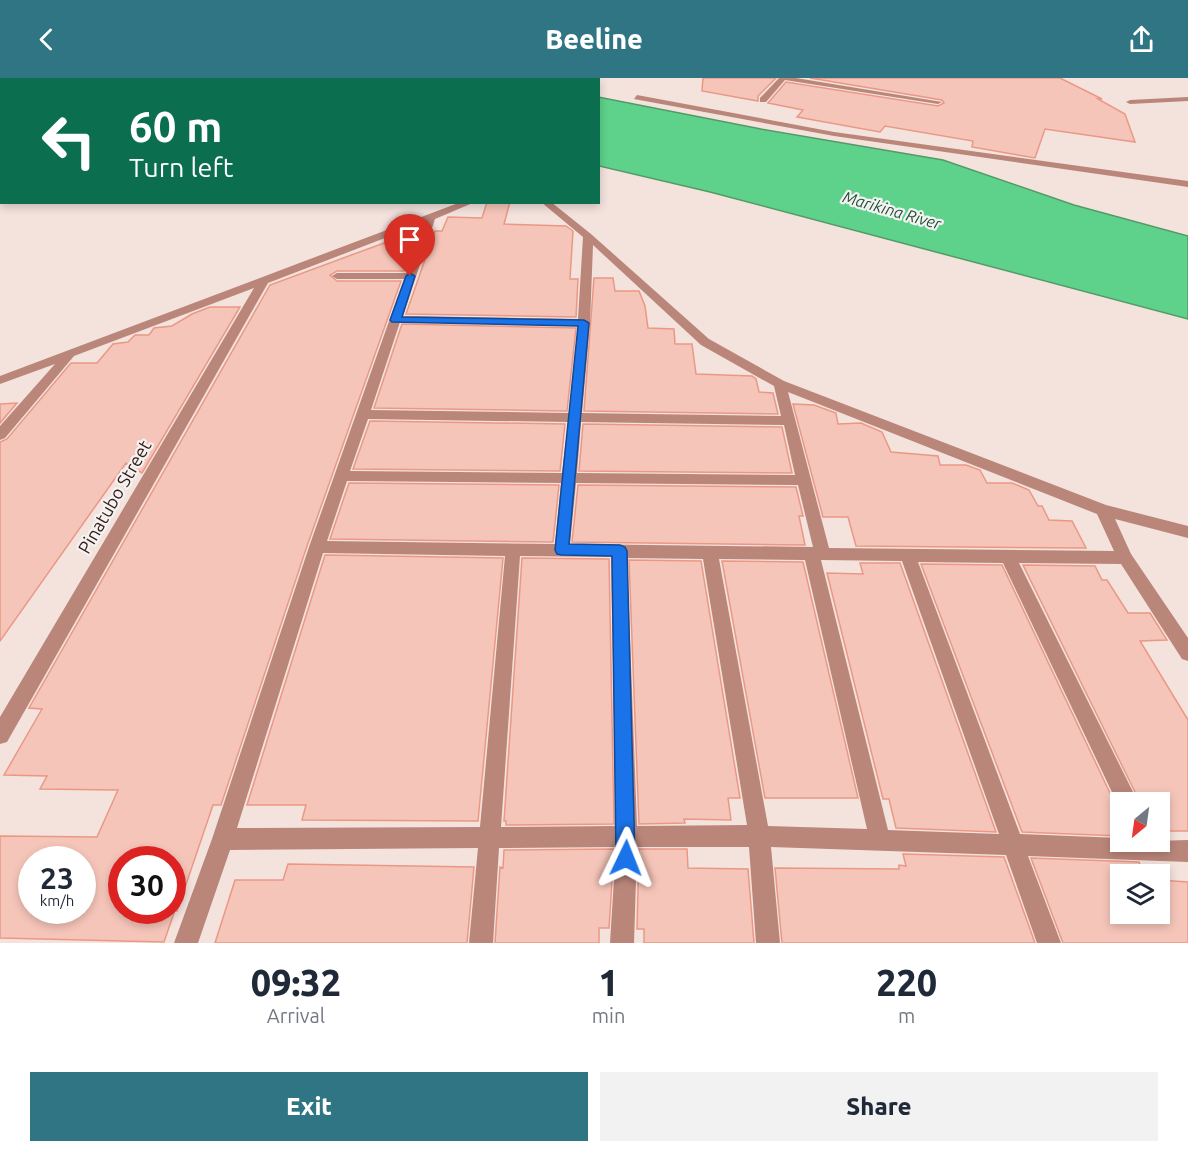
<!DOCTYPE html>
<style>
:root{--surface:#fff;--page:#f2f2f3;--text:#1f2937;--muted:#747a83;--accent:#307583}
body{margin:0;font-family:Ubuntu,sans-serif;background:var(--page);color:var(--text);height:100vh;display:flex;flex-direction:column;font-size:22px;white-space:nowrap}
*{box-sizing:border-box;margin:0}
p{font-size:20px;color:var(--muted)}
.icon{flex:none;width:33px;height:33px;fill:none;stroke:currentColor;stroke-width:2;stroke-linecap:round;stroke-linejoin:round}
.map{position:relative;height:865px;overflow:hidden}
.panel{display:flex;flex-direction:column;background:var(--surface);flex:1}
.panel>*{flex:none}
.hud{position:absolute;left:0px;top:0px;width:600px;height:126px;box-shadow:0 3px 9px #0003;background:#0b6e4f;color:#fff;overflow:hidden}
.needle{width:39px;rotate:209deg}
.controls{position:absolute;left:1110px;top:714px;display:grid;gap:12px}
.controls a{display:grid;place-items:center;width:60px;height:60px;border-radius:0px;background:var(--surface);box-shadow:0 3px 9px #0003;font-size:30px}
.speed{position:absolute;left:18px;top:768px;display:flex;gap:12px;font-size:30px;font-weight:700;text-align:center}
.speed>*{display:grid;place-content:center;width:78px;height:78px;border-radius:50%;background:var(--surface);box-shadow:0 3px 9px #0003;line-height:1}
.speed small{font-size:15px;font-weight:400}
.speed .limit{border:9px solid #d22;background:#fff;color:#111}
.pin{position:absolute;display:grid;place-items:center;width:51px;height:51px;color:#fff;margin:-62px -26px;border-radius:50% 50% 50% 0;rotate:-45deg;box-shadow:0 0 6px #0007}
.pin .icon{rotate:45deg}
.me{position:absolute;width:66px;margin:-33px;rotate:2deg;stroke-linejoin:round;filter:drop-shadow(0 0 4px #0008)}
.turn{display:flex;align-items:center;gap:21px;height:126px;padding:0 30px;font-size:27px}
.turn .icon{width:78px;height:78px;stroke-width:2.5}
.turn b{display:block;font-size:42px;line-height:51px}
.eta{display:flex;justify-content:space-evenly;align-items:center;height:102px;text-align:center}
.eta b{font-size:36px;font-weight:800;line-height:42px}
.primary-button{display:flex;gap:12px;margin-top:auto;padding:12px 30px}
.primary-button a{flex:1;height:69px;border-radius:0px;background:var(--accent);color:#fff;font-size:24px;font-weight:800;line-height:69px;text-align:center}
.primary-button a+a{background:var(--page);color:var(--text)}
header{display:flex;justify-content:space-between;align-items:center;height:78px;padding:0 30px;background:var(--accent);color:#fff;font-size:27px;font-weight:800}
.map>svg:first-child{display:block}
.water{fill:#5ed28b;stroke:#539a67;stroke-width:1.5}
.building{fill:#f6c5b9;stroke:#ea9885;stroke-width:1.5;fill-rule:evenodd}
.lines{fill:none;stroke-linecap:round;stroke-linejoin:round}
.minor{fill:#ba867a;fill-rule:evenodd}
.route{fill:#1a73e8;stroke:#114b97;stroke-width:1.5}
.labels{text-anchor:middle;stroke-width:4.5;stroke-linejoin:round;paint-order:stroke}
.far-water-label{font-size:16px;font-style:italic;fill:#225033;stroke:#f3f3f3}
.street-label{font-size:18px;fill:#381912;stroke:#f3f3f3}
</style>
<header><svg class="icon" aria-label="back" viewBox="0 0 24 24"><path d="M15 5l-7 7 7 7"/></svg>Beeline<svg class="icon" aria-label="share" viewBox="0 0 24 24"><path d="M12 15V3M7 8l5-5 5 5M5 13v7h14v-7"/></svg></header>
<div class="map">
<svg width="1188" height="865" viewBox="0 0 1188 865">
<rect width="100%" height="100%" fill="#f4e2dd"/>
<!-- water -->
<path class="water" d="M 210,0 L 497,0 L 504,1 L 218,2 Z
M 598,19 L 761,51 L 943,82 L 1074,127 L 1188,158 L 1188,241 L 710,114 L 599,88 Z"/>
<!-- building -->
<path class="building" d="M 703,0 L 776,0 L 758,18 L 758,23 L 702,13 Z
M 810,0 L 1060,0 L 1102,21 L 1098,21 L 1125,36 L 1135,64 L 1045,51 L 1035,80 L 972,69 L 973,63 L 885,48 L 880,54 L 797,39 L 803,32 L 768,25 L 786,4 L 938,28 L 944,25 L 942,22 Z
M 487,124 L 510,124 L 504,146 L 566,148 L 573,153 L 570,201 L 578,201 L 576,239 L 406,236 L 435,153 L 442,153 L 448,139 L 482,140 Z
M 403,158 L 417,158 L 404,193 L 337,193 L 330,197 L 337,203 L 401,203 L 307,468 L 221,727 L 213,727 L 177,833 L 172,832 L 172,782 L 122,782 L 122,832 L 175,832 L 164,864 L 0,860 L 0,758 L 97,759 L 118,712 L 40,711 L 47,698 L 4,697 L 42,631 L 29,630 L 270,207 ZM 32,782 L 82,782 L 82,832 L 32,832 Z
M 594,200 L 613,200 L 615,213 L 639,213 L 645,228 L 648,250 L 674,251 L 675,266 L 692,266 L 696,296 L 752,298 L 756,301 L 759,314 L 773,315 L 778,336 L 584,333 Z
M 210,229 L 240,229 L 142,395 L 126,385 L 0,563 L 0,364 L 7,361 L 71,285 L 97,285 L 113,266 L 128,264 L 135,257 L 149,257 L 154,250 L 172,248 L 192,236 Z
M 402,246 L 576,250 L 567,333 L 374,330 Z
M 17,325 L 0,345 L 0,326 Z
M 793,326 L 814,327 L 836,335 L 838,346 L 861,345 L 882,354 L 891,374 L 938,378 L 940,387 L 966,387 L 980,392 L 987,405 L 1012,405 L 1029,412 L 1038,428 L 1042,428 L 1049,442 L 1072,443 L 1086,470 L 856,468 L 848,439 L 823,439 Z
M 370,343 L 565,346 L 560,393 L 353,391 Z
M 583,346 L 782,349 L 792,395 L 579,393 Z
M 349,405 L 559,407 L 553,464 L 330,461 Z
M 578,407 L 796,409 L 803,438 L 799,438 L 805,467 L 572,464 Z
M 325,477 L 503,480 L 478,743 L 302,742 L 306,727 L 247,727 Z
M 522,480 L 609,481 L 614,746 L 506,747 L 506,743 L 504,743 Z
M 629,482 L 701,483 L 740,720 L 728,720 L 731,742 L 684,741 L 685,745 L 639,746 Z
M 722,483 L 803,484 L 858,720 L 765,720 Z
M 860,485 L 900,485 L 996,754 L 896,750 L 889,721 L 883,721 L 827,495 L 863,496 Z
M 921,486 L 1002,487 L 1118,732 L 1120,733 L 1120,758 L 1022,754 Z
M 1023,487 L 1095,488 L 1102,502 L 1107,502 L 1128,535 L 1150,535 L 1167,562 L 1140,563 L 1188,642 L 1188,753 L 1160,753 L 1160,724 L 1140,724 Z
M 614,771 L 609,850 L 599,850 L 599,865 L 495,865 L 500,789 L 503,790 L 504,772 Z
M 639,771 L 687,771 L 688,790 L 748,791 L 754,865 L 644,865 L 644,851 L 637,851 Z
M 903,776 L 1004,779 L 1035,865 L 782,865 L 775,790 L 899,791 L 899,787 L 906,788 Z
M 1031,780 L 1139,784 L 1144,796 L 1120,796 L 1120,836 L 1160,836 L 1160,802 L 1188,804 L 1188,865 L 1063,865 Z
M 288,786 L 474,789 L 467,865 L 215,865 L 235,802 L 283,802 Z"/>
<g class="lines">
<!-- minor -->
<path class="minor" d="M 779,0 L 796,0 L 942,24 L 938,26 L 785,2 L 766,24 L 760,24 L 760,20 Z
M 637,17 L 834,54 L 1188,103 L 1188,109 L 834,58 L 634,21 Z
M 1188,19 L 1188,23 L 1130,26 L 1126,24 L 1130,22 Z
M 461,124 L 475,124 L 435,141 L 403,238 L 578,241 L 583,159 L 541,124 L 551,124 L 591,156 L 709,261 L 784,303 L 1106,427 L 1188,448 L 1188,460 L 1115,441 L 1131,476 L 1188,560 L 1188,583 L 1182,581 L 1121,486 L 1019,485 L 1138,724 L 1120,724 L 1120,731 L 1003,485 L 918,484 L 1020,756 L 1120,760 L 1120,764 L 1188,762 L 1188,784 L 1028,778 L 1061,865 L 1037,865 L 1006,777 L 771,769 L 780,865 L 756,865 L 749,769 L 637,769 L 634,865 L 610,865 L 616,769 L 499,770 L 493,865 L 469,865 L 478,770 L 230,772 L 198,865 L 174,865 L 212,761 L 309,469 L 404,201 L 337,201 L 332,198 L 337,195 L 406,195 L 424,145 L 268,205 L 7,664 L 0,666 L 0,639 L 254,210 L 74,278 L 5,360 L 0,362 L 0,348 L 55,286 L 0,306 L 0,298 ZM 593,167 L 701,267 L 774,308 L 781,338 L 582,335 L 590,245 ZM 400,244 L 578,248 L 569,335 L 371,332 ZM 788,314 L 1097,436 L 1114,473 L 829,470 ZM 368,341 L 568,344 L 562,395 L 350,393 ZM 581,344 L 784,347 L 795,397 L 577,395 ZM 347,403 L 561,405 L 555,466 L 327,463 ZM 576,405 L 798,407 L 813,469 L 570,466 ZM 323,475 L 505,478 L 480,749 L 237,750 ZM 520,478 L 611,479 L 616,748 L 501,749 ZM 627,480 L 703,481 L 747,747 L 637,748 ZM 719,481 L 805,482 L 867,751 L 768,748 ZM 821,482 L 902,483 L 999,756 L 888,752 Z"/>
</g>
<!-- route -->
<path class="route" d="M 410,195 L 415,198 L 402,239 L 584,242 L 589,245 L 569,466 L 620,467 L 625,469 L 627,473 L 635,780 L 633,787 L 626,790 L 619,787 L 616,780 L 612,478 L 562,477 L 557,476 L 555,472 L 578,248 L 392,244 L 390,242 L 406,198 Z"/>
<g class="labels">
<!-- far-water labels -->
<g class="far-water-label">
<text transform="translate(892 132) rotate(16)" y="6">Marikina River</text>
</g>
<!-- street labels -->
<g class="street-label">
<text transform="translate(115 419) rotate(-60)" y="6">Pinatubo Street</text>
</g>
</g>
</svg>
<div class="controls">
<a><svg class="needle" viewBox="-14 -14 28 28"><path d="M0-13l5 13h-10z" fill="#e53935"/><path d="M0 13l5-13h-10z" fill="#747a83"/></svg></a>
<a><svg class="icon" aria-label="layers" viewBox="0 0 24 24"><path d="M12 4l9 5-9 5-9-5zM3 14l9 5 9-5"/></svg></a>
</div>
<div class="speed"><div>23<small>km/h</small></div><div class="limit">30</div></div>
<div class="pin" style="left:410px;top:198px;background:#d93025"><svg class="icon" aria-label="arrive" viewBox="0 0 24 24"><path d="M6 21V4h12l-3 4 3 4H6"/></svg></div>
<svg class="me" style="left:626px;top:780px" viewBox="-20 -20 40 40"><path d="M0-17L14 15 0 8-14 15z" fill="#1a73e8" stroke="#fff" stroke-width="4"/></svg>
<div class="hud">
<div class="turn"><svg class="icon" aria-label="left" viewBox="0 0 24 24"><path d="M17 20v-9H6M10 6l-5 5 5 5"/></svg><div><b>60 m</b>Turn left</div></div>
</div>
</div>
<section class="panel">
<div class="eta">
<div><b>09:32</b><p>Arrival</p></div>
<div><b>1</b><p>min</p></div>
<div><b>220</b><p>m</p></div>
</div>
<div class="primary-button"><a>Exit</a><a>Share</a></div>
</section>
